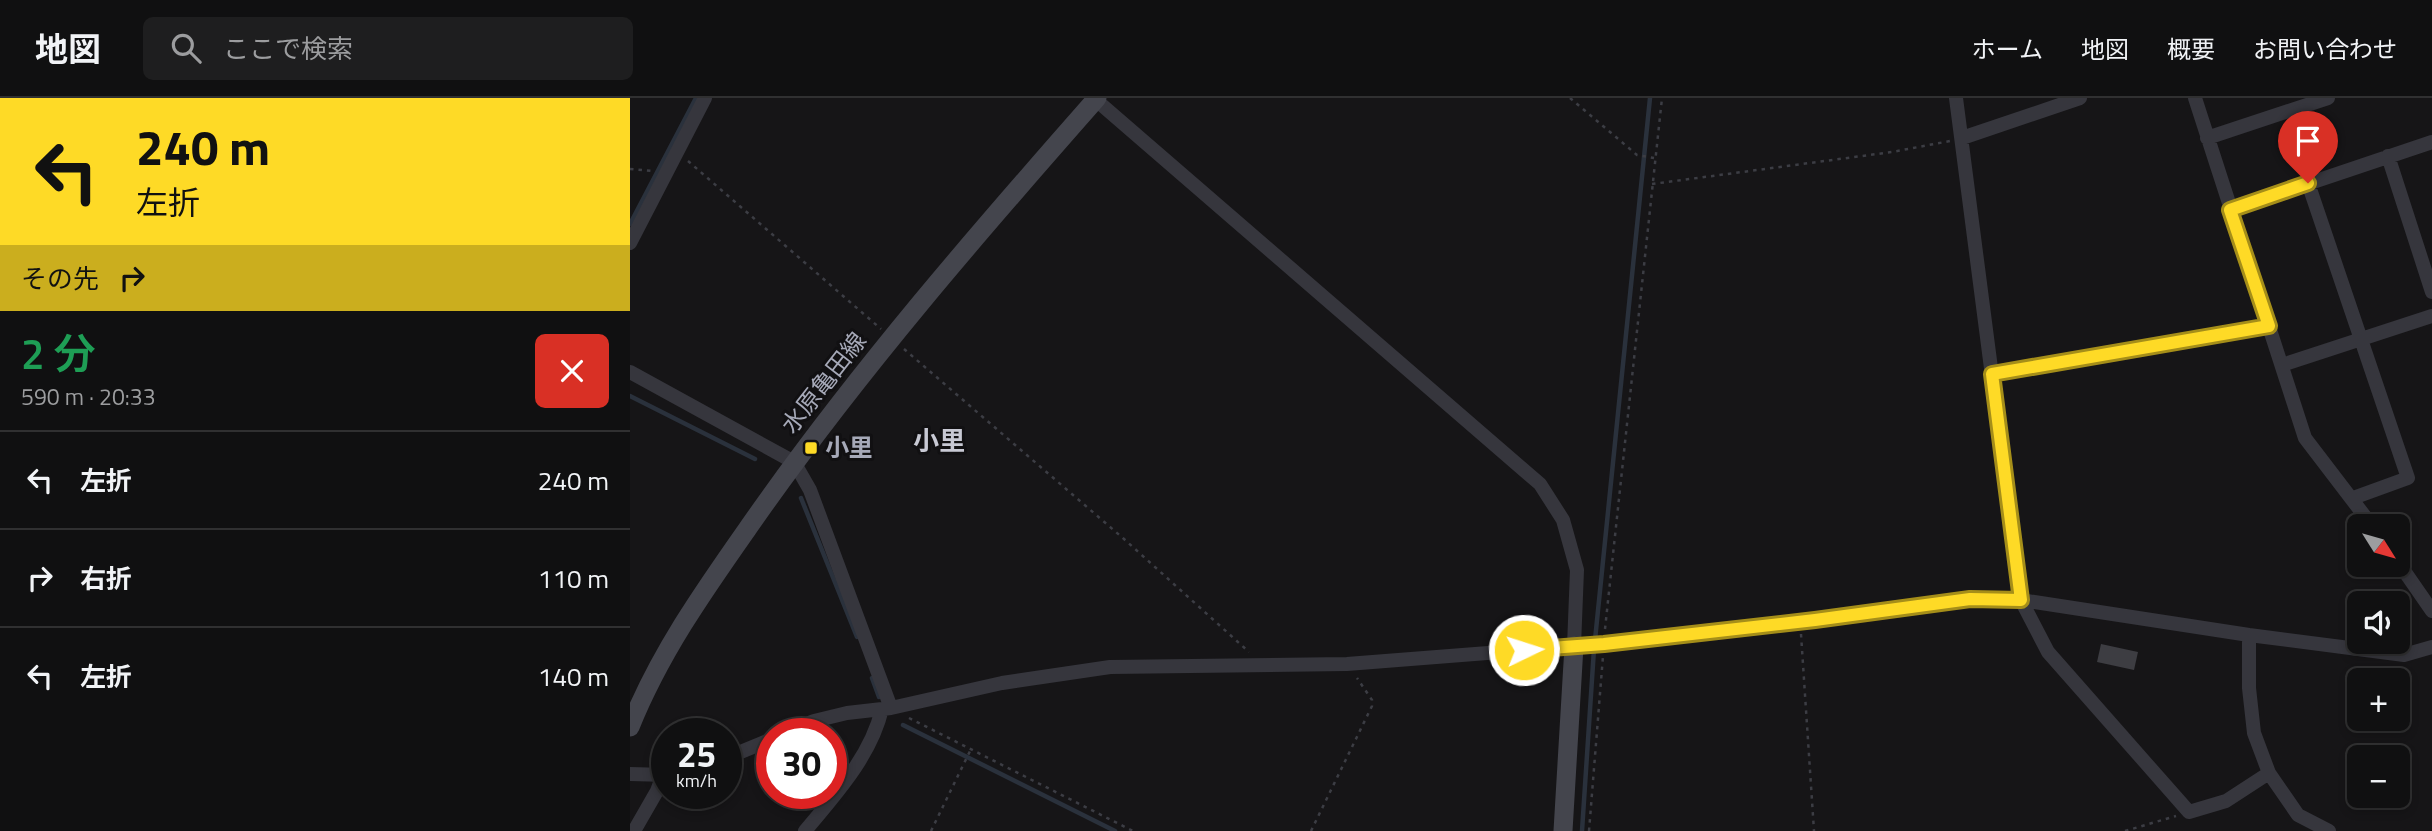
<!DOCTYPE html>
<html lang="ja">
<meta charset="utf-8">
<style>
:root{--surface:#101011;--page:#1e1e1f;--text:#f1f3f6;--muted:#9c9d9f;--line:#303031}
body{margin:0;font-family:"Titillium Web","Noto Sans JP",sans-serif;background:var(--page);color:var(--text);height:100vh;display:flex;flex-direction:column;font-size:26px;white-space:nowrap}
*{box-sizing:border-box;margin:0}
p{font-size:23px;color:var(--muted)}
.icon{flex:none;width:38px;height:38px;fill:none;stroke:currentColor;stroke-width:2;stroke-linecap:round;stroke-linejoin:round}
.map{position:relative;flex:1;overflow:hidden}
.drawer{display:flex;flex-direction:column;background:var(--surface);width:630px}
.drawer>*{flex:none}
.top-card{background:#feda26;color:#111;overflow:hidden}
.needle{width:46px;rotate:127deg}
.buttons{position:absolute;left:1717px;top:416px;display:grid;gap:14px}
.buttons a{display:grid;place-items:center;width:63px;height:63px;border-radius:10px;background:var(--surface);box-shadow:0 4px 10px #0003,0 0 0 2px var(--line);font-size:35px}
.speed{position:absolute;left:21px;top:620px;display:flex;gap:14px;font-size:35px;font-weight:700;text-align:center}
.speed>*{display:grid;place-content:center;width:91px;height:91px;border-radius:50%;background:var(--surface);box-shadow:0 4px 10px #0003,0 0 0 2px var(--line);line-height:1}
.speed small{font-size:18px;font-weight:400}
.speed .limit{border:10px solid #d22;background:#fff;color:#111}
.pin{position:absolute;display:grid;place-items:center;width:60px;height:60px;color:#fff;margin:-72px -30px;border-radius:50% 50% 50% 0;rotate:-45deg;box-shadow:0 0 7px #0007}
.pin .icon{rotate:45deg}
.me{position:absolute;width:77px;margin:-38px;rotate:86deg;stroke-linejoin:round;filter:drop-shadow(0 0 5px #0008)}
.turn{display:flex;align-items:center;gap:24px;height:147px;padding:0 21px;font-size:32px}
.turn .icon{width:91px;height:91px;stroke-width:2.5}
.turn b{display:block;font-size:49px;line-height:60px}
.then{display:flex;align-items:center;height:66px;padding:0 21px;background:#0003;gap:14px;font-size:26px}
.round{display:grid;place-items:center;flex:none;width:74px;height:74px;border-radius:10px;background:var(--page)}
.headline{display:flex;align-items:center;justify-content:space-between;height:119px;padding:0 21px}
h1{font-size:42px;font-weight:600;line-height:52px;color:#1e9e55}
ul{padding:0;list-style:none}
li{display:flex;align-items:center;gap:21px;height:98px;padding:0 21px;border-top:2px solid var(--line)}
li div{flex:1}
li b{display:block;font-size:26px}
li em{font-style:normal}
header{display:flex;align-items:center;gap:42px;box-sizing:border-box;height:98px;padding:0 35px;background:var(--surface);border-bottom:2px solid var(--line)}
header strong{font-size:33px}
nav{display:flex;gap:38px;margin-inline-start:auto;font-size:24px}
.search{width:490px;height:63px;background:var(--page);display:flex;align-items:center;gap:18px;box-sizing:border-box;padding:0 24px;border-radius:10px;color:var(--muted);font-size:26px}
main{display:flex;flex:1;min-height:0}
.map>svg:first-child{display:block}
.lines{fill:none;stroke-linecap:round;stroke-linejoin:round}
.stream{stroke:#2a313c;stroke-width:4.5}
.building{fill:#3d3d42}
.path{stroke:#3c3d44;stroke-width:2.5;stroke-dasharray:3.5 5;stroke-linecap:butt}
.street{stroke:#36363d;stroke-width:14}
.secondary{stroke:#44454d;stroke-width:19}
.route-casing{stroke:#a58e19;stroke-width:18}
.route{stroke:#feda26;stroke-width:12}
.poi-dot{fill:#feda26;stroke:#111012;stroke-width:2.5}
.labels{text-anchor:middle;stroke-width:6;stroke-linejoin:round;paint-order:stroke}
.street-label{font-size:24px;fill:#a6a9b8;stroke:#111012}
.poi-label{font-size:24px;font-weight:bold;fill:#a6a9b8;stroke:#111012;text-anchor:start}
.neighbourhood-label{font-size:26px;font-weight:bold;fill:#c8c9d4;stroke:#111012}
</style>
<header>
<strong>地図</strong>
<div class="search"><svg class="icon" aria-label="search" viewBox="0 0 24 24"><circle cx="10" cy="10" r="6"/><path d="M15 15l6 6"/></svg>ここで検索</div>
<nav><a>ホーム</a><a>地図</a><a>概要</a><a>お問い合わせ</a></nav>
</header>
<main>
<section class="drawer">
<div class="top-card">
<div class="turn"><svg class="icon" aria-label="left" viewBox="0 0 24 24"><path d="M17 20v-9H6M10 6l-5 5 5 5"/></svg><div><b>240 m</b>左折</div></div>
<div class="then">その先<svg class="icon" aria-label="right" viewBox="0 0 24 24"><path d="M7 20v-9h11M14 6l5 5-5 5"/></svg></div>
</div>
<div class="headline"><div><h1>2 分</h1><p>590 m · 20:33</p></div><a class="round" style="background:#d93025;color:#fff"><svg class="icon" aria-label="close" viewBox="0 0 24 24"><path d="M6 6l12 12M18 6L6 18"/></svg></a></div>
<ul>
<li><svg class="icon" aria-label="left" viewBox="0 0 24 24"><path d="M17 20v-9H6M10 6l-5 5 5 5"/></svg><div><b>左折</b></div><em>240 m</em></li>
<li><svg class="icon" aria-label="right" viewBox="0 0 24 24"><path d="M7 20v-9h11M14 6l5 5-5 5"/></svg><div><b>右折</b></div><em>110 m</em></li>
<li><svg class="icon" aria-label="left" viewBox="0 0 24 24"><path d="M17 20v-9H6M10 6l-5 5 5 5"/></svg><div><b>左折</b></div><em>140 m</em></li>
</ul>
</section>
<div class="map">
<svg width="1802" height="733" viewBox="0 0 1802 733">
<rect width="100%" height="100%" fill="#161517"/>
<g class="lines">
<!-- stream -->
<path class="stream" d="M 0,126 L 66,0
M 0,298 L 125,361
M 171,400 L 227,539
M 965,542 L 1020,0
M 242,580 L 249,599
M 273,627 L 485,733
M 952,733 L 964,551"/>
</g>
<!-- building -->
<path class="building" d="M 1471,546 L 1508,554 L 1504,572 L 1467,564 Z"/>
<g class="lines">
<!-- path -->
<path class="path" d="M 940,0 L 1007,57 L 1024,60
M 58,63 L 251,231
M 0,71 L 22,73
M 1022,86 L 1262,54 L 1320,43
M 274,251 L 494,441 L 619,554
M 975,531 L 1032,0
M 1171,536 L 1184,733
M 279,620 L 503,733
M 301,733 L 341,651
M 681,733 L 742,608 L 742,602 L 727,580
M 959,733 L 973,558
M 1495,733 L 1546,718"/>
<!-- street -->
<path class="street" d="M 1326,0 L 1391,502 L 1418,554 L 1559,714 L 1596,703 L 1639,675
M 1565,0 L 1675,340 L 1743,429
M 466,2 L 910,386 L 933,422 L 947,472 L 944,548
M 1332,40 L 1450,0
M 1577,40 L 1698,0
M 1758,58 L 1802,194
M 1678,85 L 1778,380 L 1723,400
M 1600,112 L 1802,44
M 0,145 L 75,0
M 1652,267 L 1802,218
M 0,274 L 164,364 L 180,392 L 261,610
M 1362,276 L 1639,228
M 1768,464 L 1802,513
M 1619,537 L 1619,590 L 1624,635 L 1639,675 L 1668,717 L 1699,733
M 155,635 L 184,623 L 217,615 L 261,610 L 372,585 L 480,569 L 717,566 L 974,546 L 1185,522 L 1341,501 L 1391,502 L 1619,537 L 1774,557 L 1802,549
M 96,660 L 142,641
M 0,676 L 37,677
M 4,733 L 27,693 L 33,677
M 175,733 C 205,697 241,658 252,611"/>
<!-- secondary -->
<path class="secondary" d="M 0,629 C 31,552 78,487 125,420 C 229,272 348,135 467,0
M 933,733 L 944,548"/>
</g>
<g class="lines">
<!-- route casing -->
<g class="route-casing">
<path id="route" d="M 894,552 L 974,546 L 1185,522 L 1340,501 L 1391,502 L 1362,276 L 1639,228 L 1600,112 L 1678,85"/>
</g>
<!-- route -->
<use href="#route" class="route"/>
</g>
<!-- markers -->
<rect class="poi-dot" x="174" y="343" width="14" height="14" rx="3.5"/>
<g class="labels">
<!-- street labels -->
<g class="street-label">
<text transform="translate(194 285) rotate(-52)" y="8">水原亀田線</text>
</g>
<!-- poi labels -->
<g class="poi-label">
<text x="195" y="358">小里</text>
</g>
<!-- neighbourhood labels -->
<g class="neighbourhood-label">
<text x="309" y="352">小里</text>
</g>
</g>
</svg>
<div class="buttons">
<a><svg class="needle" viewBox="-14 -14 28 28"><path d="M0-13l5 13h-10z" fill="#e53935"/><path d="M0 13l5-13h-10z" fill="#9c9d9f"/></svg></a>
<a><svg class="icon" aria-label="sound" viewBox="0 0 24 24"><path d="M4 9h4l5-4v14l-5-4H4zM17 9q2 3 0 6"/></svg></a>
<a>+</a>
<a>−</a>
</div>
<div class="speed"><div>25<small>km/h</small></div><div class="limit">30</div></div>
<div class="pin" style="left:1678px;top:85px;background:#d93025"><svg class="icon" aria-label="arrive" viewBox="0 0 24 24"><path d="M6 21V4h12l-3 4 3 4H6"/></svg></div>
<svg class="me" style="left:894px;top:552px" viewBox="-20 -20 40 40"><circle r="17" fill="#feda26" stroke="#fff" stroke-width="3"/><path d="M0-11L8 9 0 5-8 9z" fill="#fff"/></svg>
</div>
</main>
